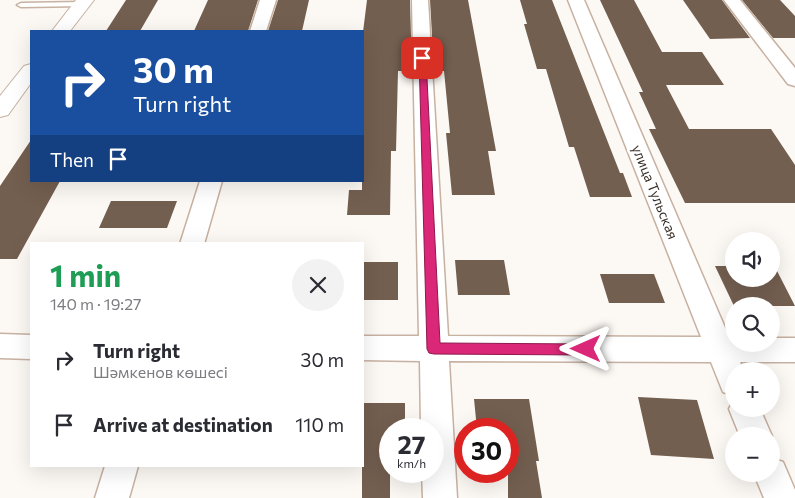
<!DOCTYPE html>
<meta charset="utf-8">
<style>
:root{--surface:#fff;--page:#f2f2f3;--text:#2b2b33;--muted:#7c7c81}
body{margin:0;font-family:Commissioner,sans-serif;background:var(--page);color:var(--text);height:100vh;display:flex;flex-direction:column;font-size:19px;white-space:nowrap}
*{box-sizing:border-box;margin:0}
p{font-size:16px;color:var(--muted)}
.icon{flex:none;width:28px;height:28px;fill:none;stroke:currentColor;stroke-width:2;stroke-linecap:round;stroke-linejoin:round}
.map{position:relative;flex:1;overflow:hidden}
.side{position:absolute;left:30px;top:242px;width:334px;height:225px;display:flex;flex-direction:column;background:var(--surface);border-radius:0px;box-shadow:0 5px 20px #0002}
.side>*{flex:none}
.top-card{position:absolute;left:30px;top:30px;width:334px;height:152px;border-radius:0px;box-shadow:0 5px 20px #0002;background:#1a4fa0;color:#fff;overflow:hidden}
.tools{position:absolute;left:725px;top:232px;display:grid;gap:10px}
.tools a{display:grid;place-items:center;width:55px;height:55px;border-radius:50%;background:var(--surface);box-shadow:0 5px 20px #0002;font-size:25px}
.speed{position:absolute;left:379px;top:418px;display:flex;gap:10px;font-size:25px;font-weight:700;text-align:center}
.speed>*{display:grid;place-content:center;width:65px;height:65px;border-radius:50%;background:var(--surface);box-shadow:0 5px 20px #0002;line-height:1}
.speed small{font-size:12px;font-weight:400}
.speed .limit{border:8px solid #d22;background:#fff;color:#111}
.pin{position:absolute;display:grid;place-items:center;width:42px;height:42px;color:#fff;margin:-21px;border-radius:10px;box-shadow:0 2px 8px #0006}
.me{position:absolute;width:55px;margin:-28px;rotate:270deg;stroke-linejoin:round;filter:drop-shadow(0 0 4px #0008)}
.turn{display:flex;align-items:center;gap:18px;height:105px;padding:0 20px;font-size:22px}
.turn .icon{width:65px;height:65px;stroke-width:2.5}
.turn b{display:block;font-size:35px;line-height:42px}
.then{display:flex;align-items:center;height:48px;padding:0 20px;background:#0003;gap:10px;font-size:19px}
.round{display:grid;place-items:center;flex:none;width:52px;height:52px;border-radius:26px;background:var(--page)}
.overview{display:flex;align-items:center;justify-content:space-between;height:85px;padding:0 20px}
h1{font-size:30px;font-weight:700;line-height:38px;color:#1e9e55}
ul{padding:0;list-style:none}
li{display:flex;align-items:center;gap:15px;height:65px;padding:0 20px}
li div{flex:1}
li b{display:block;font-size:19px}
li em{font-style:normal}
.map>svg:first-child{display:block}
.building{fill:#735f50}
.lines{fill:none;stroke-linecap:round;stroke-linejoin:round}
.lane-casing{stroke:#c7b1a1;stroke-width:3}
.street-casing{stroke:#c7b1a1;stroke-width:3}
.secondary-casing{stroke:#c7b1a1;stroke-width:2}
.lane{fill:#fff;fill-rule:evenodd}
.street{fill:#fff;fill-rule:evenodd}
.secondary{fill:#fff;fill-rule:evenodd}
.route{fill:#db2777;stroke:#8e194d}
.labels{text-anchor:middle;stroke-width:5;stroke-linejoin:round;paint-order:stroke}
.street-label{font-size:14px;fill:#39302a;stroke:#fff}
</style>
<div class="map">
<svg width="795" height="498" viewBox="0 0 795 498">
<rect width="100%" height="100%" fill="#fcf8f4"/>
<!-- building -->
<path class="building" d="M 126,0 L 158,0 L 140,31 L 106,31 Z
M 208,0 L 258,0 L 248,31 L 194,31 Z
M 278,0 L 309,0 L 302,31 L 268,31 Z
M 367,0 L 410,0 L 412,71 L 398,71 L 396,151 L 391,151 L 390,215 L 347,215 L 349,190 L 362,190 L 362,40 Z
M 430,0 L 468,0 L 496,151 L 488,151 L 495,195 L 452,195 L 446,133 L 450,133 L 444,71 L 434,71 Z
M 520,0 L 552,0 L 620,173 L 623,173 L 632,197 L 590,197 L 574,147 L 569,147 L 546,69 L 537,69 L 524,24 L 527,24 Z
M 600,0 L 634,0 L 662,52 L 702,52 L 724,85 L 666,85 L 689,129 L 771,129 L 795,165 L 795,203 L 685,203 L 649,129 L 656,129 L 639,92 L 643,92 Z
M 683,0 L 722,0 L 750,38 L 710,39 Z
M 742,0 L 780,0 L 795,16 L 795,38 L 773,38 Z
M 31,140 L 31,181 L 60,181 L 17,259 L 0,259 L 0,186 Z
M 111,201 L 177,201 L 167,228 L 99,228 Z
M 455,260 L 504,260 L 510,295 L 458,295 Z
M 362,262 L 398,262 L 398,300 L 362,300 Z
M 771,265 L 774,265 L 795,306 L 734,306 L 715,266 L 734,266 L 734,279 L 771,279 Z
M 600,274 L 654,274 L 665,303 L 609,303 Z
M 638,397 L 697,400 L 714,459 L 651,455 Z
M 474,399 L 529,399 L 539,461 L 536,461 L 542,498 L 508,498 L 508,429 L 477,429 Z
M 362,403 L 405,403 L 405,429 L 390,429 L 390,498 L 362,498 Z"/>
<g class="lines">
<!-- lane casing -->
<g class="lane-casing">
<path id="lane" d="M 81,2 L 84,2 L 84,6 L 21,7 L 17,5 L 21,3 Z"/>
</g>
<!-- street casing -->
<g class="street-casing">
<path id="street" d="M 260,0 L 276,0 L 266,31 L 250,31 Z
M 412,0 L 428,0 L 448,336 L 701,337 L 568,0 L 584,0 L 729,337 L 734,337 L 734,344 L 771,344 L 771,338 L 795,338 L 795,362 L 740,362 L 744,371 L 734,371 L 734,396 L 723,392 L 711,362 L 449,361 L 457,498 L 423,498 L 422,471 L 432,471 L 432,429 L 421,429 L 420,361 L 362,360 L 362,336 L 419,336 Z
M 724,0 L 740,0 L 795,68 L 795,86 L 788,84 Z
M 200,181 L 222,181 L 204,244 L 180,244 Z
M 0,334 L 31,335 L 31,359 L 0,358 Z
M 734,399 L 734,409 L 760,409 L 772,436 L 771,438 L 740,436 L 729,409 Z
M 771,458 L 783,462 L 795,490 L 795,498 L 764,498 L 754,474 L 771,474 Z
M 105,466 L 138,466 L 129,498 L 95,498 Z"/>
</g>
<!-- secondary casing -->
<g class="secondary-casing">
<path id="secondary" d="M 76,0 L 94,0 L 70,31 L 52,31 Z
M 31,64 L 31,83 L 8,115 L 0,117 L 0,96 L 24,66 Z"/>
</g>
<!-- lane -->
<use href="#lane" class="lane"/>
<!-- street -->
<use href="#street" class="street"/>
<!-- secondary -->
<use href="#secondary" class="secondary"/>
</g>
<!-- route -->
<path class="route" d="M 419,56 L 426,58 L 440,343 L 586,344 L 591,345 L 593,349 L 591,353 L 586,355 L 434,354 L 429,353 L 427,349 Z"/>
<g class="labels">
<!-- street labels -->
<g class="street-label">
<text transform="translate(655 192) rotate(68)" y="5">улица Тульская</text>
</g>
</g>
</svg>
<div class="tools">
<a><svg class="icon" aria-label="sound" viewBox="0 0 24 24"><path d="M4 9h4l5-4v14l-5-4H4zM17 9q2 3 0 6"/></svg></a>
<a><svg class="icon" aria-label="search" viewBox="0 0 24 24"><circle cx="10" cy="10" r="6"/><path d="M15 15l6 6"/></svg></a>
<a>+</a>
<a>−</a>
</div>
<div class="speed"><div>27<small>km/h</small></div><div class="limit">30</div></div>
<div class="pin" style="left:422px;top:58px;background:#d93025"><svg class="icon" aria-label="arrive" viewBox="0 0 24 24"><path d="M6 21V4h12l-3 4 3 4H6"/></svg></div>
<svg class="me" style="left:586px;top:349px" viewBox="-20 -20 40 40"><path d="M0-17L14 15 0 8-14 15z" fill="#db2777" stroke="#fff" stroke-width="4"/></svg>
<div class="top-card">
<div class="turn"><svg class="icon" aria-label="right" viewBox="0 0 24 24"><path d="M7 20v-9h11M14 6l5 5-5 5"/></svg><div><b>30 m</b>Turn right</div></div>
<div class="then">Then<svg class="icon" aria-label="arrive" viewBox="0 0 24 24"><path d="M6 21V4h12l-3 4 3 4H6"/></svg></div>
</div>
<section class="side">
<div class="overview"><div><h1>1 min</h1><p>140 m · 19:27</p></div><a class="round"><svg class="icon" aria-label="close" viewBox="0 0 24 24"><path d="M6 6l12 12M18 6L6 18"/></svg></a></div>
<ul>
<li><svg class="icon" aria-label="right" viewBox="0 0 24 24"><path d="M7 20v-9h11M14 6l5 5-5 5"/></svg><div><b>Turn right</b><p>Шәмкенов көшесі</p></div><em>30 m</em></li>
<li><svg class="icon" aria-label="arrive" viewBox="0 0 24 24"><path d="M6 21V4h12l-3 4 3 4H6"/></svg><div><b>Arrive at destination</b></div><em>110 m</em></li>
</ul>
</section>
</div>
